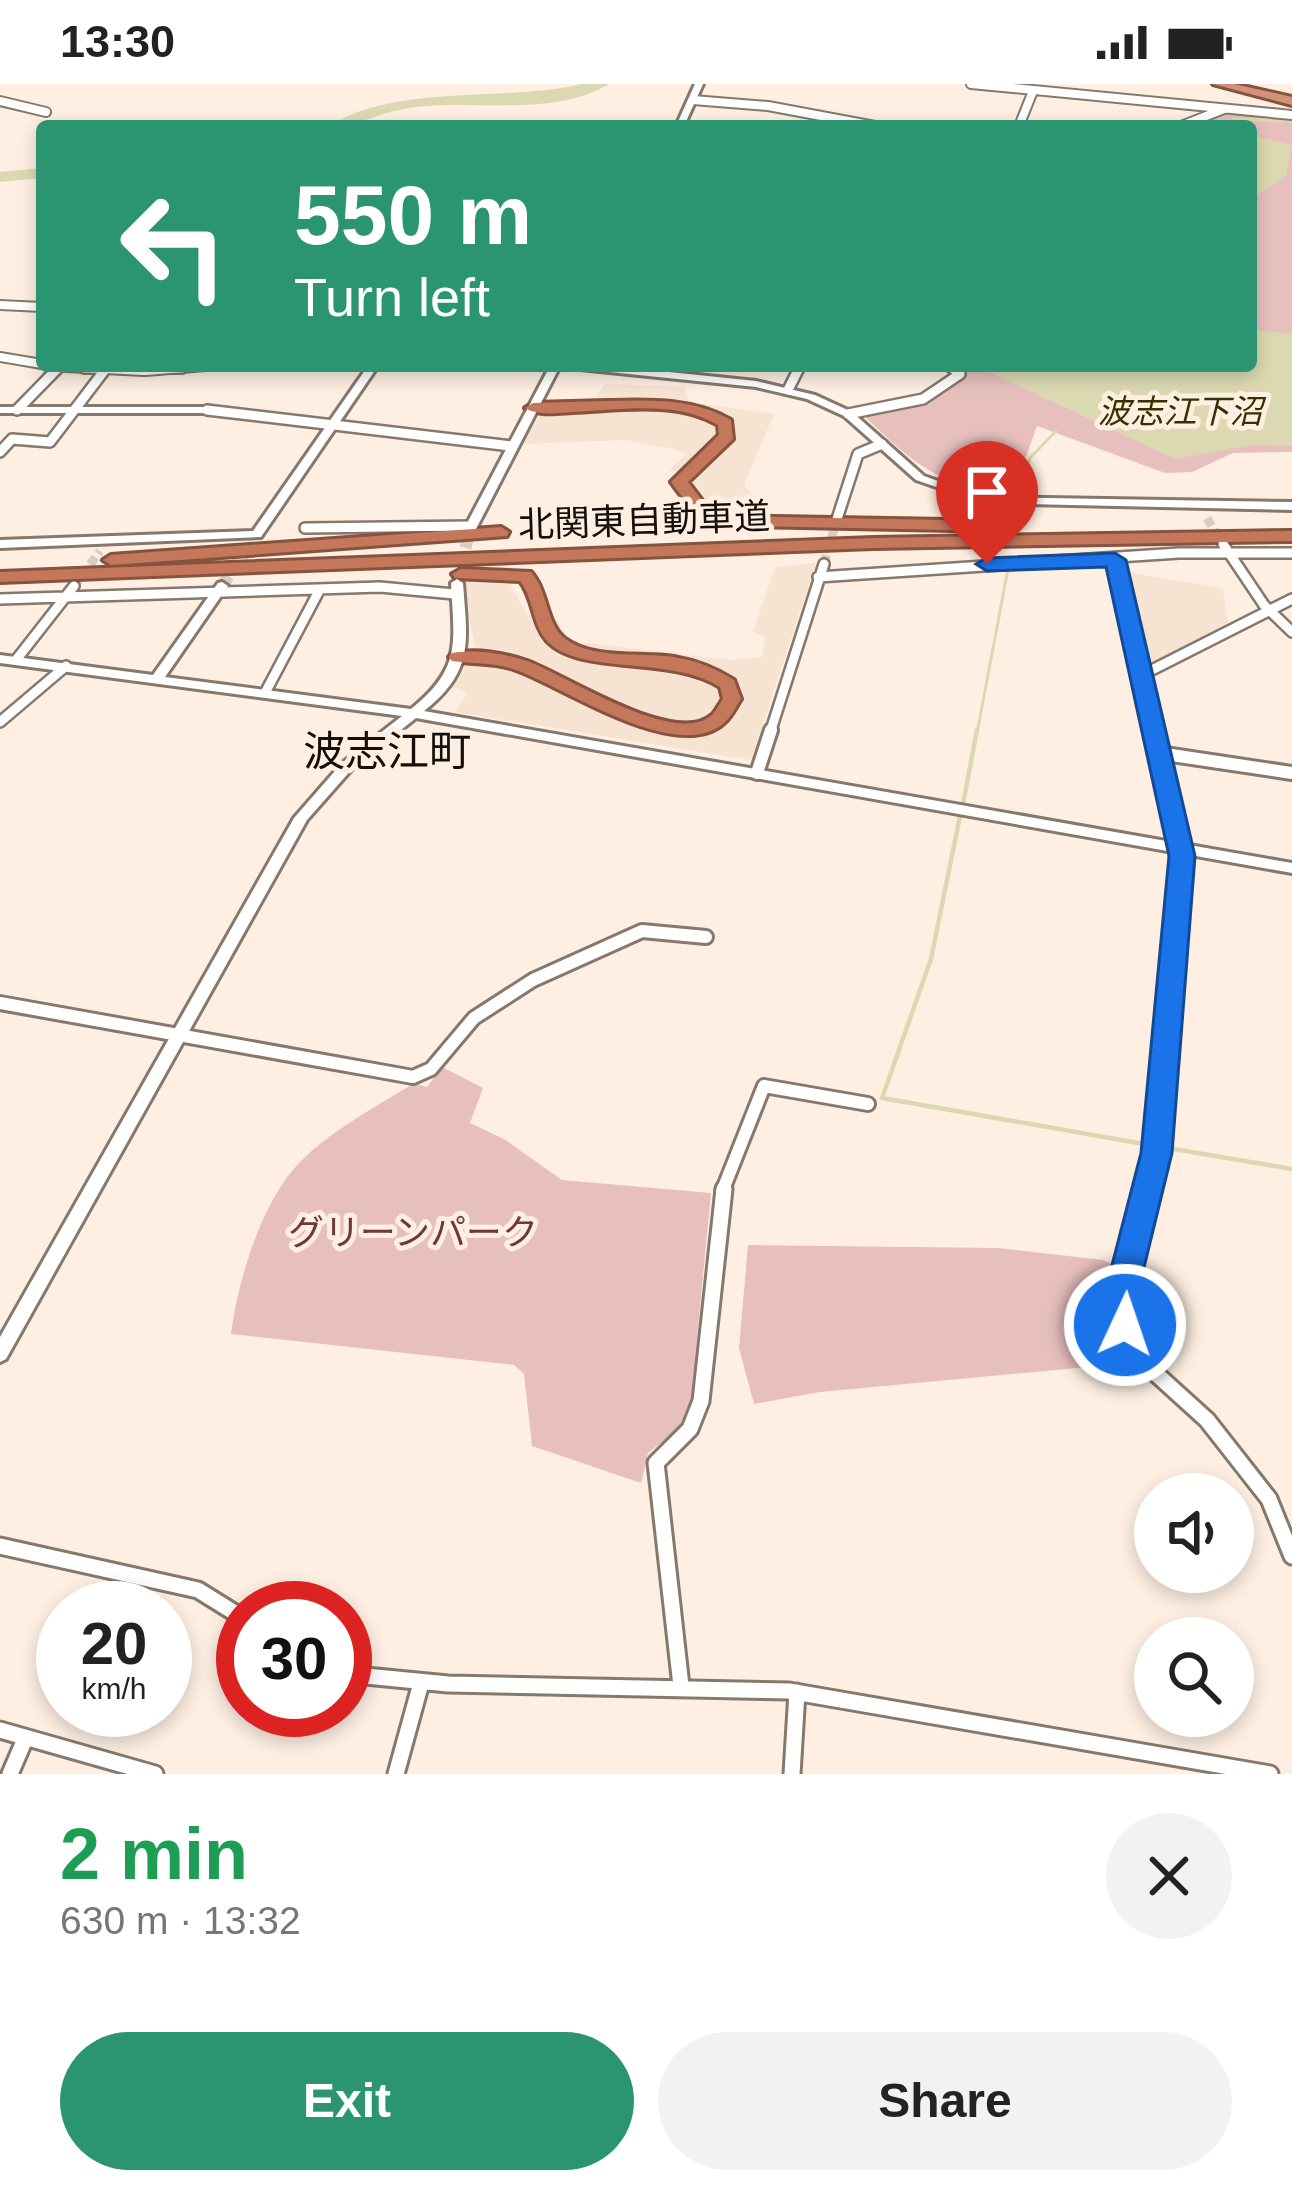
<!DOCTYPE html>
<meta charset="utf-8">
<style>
:root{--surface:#fff;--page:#f2f2f2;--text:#222;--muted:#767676;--accent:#2b9471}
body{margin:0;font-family:Arial,"Noto Sans JP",sans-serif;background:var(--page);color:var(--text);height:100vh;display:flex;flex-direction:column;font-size:45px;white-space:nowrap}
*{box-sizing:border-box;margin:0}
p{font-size:39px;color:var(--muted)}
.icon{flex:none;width:66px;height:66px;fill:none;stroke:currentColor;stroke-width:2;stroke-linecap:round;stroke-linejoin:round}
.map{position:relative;height:1690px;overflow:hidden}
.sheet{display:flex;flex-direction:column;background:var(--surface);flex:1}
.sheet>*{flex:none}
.top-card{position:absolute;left:36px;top:36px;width:1221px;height:252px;border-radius:12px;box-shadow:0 6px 18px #0003;background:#2b9471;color:#fff;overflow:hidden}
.fabs{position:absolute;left:1134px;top:1389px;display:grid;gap:24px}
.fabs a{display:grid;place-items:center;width:120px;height:120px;border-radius:50%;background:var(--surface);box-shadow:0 6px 18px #0003;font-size:60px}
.speed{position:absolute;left:36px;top:1497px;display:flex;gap:24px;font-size:60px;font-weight:700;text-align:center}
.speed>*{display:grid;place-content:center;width:156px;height:156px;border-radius:50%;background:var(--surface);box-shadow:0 6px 18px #0003;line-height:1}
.speed small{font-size:30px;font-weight:400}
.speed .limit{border:18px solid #d22;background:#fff;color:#111}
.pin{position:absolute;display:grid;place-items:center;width:102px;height:102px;color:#fff;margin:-123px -51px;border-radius:50% 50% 50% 0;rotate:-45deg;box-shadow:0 0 12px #0007}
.pin .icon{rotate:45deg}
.me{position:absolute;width:132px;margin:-66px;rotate:3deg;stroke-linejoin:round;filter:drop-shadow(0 0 9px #0008)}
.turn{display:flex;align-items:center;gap:42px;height:252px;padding:0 60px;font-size:54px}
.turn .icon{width:156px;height:156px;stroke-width:2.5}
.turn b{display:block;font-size:84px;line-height:102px}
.round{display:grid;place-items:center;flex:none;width:126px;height:126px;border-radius:63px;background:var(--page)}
.head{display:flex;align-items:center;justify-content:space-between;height:204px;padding:0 60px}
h1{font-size:72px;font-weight:700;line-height:90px;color:#1e9e55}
.cta{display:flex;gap:24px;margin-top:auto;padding:24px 60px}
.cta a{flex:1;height:138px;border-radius:72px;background:var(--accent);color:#fff;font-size:48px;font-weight:700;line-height:138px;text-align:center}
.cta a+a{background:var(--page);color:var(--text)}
.status{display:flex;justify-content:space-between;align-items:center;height:84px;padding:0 60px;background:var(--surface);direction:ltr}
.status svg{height:33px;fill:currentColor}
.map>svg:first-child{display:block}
.built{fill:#f7e3d1}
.green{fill:#e7c0be}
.water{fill:#dcd9b2}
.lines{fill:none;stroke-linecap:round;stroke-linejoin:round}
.stream-far1{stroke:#dcd9b2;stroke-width:3}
.stream{stroke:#dcd9b2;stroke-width:4.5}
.river{fill:#dcd9b2;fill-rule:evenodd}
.minor-tunnel{stroke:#dbcdc2;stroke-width:9;stroke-dasharray:9 4.5;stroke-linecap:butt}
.tertiary-tunnel{stroke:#dbcdc2;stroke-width:12;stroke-dasharray:12 6;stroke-linecap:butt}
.minor-far3-casing{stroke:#85786c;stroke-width:12}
.minor-far2-casing{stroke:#85786c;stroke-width:14}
.minor-far1-casing{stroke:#85786c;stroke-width:18}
.minor-casing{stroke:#85786c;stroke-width:21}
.tertiary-casing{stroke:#85786c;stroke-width:6}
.trunk-casing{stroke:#86533e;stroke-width:6}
.motorway-casing{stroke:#86533e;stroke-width:6}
.minor-far3{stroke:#fff;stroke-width:8}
.minor-far2{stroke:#fff;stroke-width:9}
.minor-far1{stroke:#fff;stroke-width:12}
.minor{stroke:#fff;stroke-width:15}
.tertiary{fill:#fff;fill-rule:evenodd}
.trunk{fill:#d0927b;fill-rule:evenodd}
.motorway{fill:#c4775a;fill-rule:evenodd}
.route{fill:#1a73e8;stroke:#114b97;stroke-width:3}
.labels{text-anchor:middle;stroke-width:10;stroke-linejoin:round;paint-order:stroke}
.far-water-label{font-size:33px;font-style:italic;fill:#363200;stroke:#feefe2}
.street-label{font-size:36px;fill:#140f0b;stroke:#feefe2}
.park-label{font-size:36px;fill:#713838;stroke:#feefe2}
.quarter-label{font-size:42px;fill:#140f0b;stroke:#feefe2}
</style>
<div class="status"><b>13:30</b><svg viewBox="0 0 49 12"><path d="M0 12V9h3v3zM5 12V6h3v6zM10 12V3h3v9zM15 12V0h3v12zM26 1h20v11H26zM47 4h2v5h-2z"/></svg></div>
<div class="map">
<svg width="1292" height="1690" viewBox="0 0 1292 1690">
<rect width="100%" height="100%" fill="#feefe2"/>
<!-- built -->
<path class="built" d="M 605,300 L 685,303 L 689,318 L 774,330 L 744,401 L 773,432 L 724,432 L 684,394 L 686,390 L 669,386 L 687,370 L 673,365 L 626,356 L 522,360 L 547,319 L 588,324 Z
M 816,479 L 751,676 L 455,628 L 468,608 L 452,603 L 476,566 L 462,507 L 466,498 L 509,498 L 527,531 L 557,536 L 567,552 L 579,558 L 731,576 L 762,573 L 765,553 L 753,548 L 775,483 Z
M 1125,488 L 1223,504 L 1228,542 L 1150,585 Z"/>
<!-- green -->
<path class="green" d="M 1226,27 L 1292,33 L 1292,368 L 1233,369 L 1192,388 L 1165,389 L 1037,342 L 1012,412 C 939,402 913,380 861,329 C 898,323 932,318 964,295 L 954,282 L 1251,282 L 1251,42 L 1207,37 Z
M 442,983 L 483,1004 L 470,1039 L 504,1055 L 562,1096 L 711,1109 L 691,1316 L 685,1340 L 648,1369 L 641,1399 L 532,1362 L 524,1290 L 514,1281 L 231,1250 C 238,1196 261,1119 299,1079 C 331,1046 376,1023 414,999 L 427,1003 Z
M 748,1161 L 999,1164 L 1103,1176 L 1116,1182 L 1109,1225 L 1130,1279 L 820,1308 L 754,1320 L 739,1264 Z"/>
<!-- water -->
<path class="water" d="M 1251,51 L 1292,61 L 1286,92 L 1251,115 Z
M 1251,246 L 1292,250 L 1292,362 L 1251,361 L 1175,375 L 976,282 L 1251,282 Z"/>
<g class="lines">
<!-- stream-far1 -->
<path class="stream-far1" d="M 1233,42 L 1233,35 L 1292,37
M 1015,411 L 1030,374 L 1056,347
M 977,649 L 1008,485"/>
<!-- stream -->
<path class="stream" d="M 963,720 L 977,646
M 960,732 L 931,875 L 882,1014 L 1144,1060
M 1174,1065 L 1292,1085"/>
<!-- river -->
<path class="river" d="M 582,0 L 609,0 C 547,37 462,11 394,27 C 371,33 355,42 330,42 C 394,0 506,18 582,0 Z
M 42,84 L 42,94 L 0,98 L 0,88 Z"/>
<!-- minor-tunnel -->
<path class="minor-tunnel" d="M 1207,434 L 1222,459
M 824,480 L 837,435
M 74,502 L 100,467"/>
<!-- tertiary-tunnel -->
<path class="tertiary-tunnel" d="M 457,499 L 470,445
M 222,502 L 250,461"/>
<!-- minor-far3 casing -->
<g class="minor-far3-casing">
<path id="minor-far3" d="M 971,0 L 1292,31
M 693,16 L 768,22 L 875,42
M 0,17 L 46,28
M 1019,42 L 1033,7
M 1181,42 L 1224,25
M 0,221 L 42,223
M 0,273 L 42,280
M 48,282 L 143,287
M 949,282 L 956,287
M 146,287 L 205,282
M 798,287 L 800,282"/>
</g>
<!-- minor-far2 casing -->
<g class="minor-far2-casing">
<path id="minor-far2" d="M 84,284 L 182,284
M 788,306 L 799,284
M 17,326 L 57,285
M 207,326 L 511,362
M 848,330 L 923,315 L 960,290 L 952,284
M 0,368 L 12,355 L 50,358 L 104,287
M 837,435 L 858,370 L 882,360
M 305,444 L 471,442
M 1223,460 L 1264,521 L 1292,548
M 1115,476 L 1154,649
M 818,493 L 1179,469 L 1292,469
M 0,515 L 380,503 L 454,510
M 16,576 L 74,502
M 1140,592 L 1292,515
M 265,609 L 320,505
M 0,638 L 66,582
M 770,649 L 824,480"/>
</g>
<!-- minor-far1 casing -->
<g class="minor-far1-casing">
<path id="minor-far1" d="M 1158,669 L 1292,689
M 757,689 L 771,646
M 0,919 L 413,993 L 431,985 L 474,934 L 533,896 L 642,847 L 706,853
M 722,1108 L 764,1002 L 868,1020
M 1148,1108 L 1157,1069 L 1182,771 L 1154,646"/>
</g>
<!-- minor casing -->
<g class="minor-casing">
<path id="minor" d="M 1149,1105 L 1121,1229 L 1143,1278 L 1207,1336 L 1269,1415 L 1292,1472
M 0,1462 L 198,1506 L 243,1534
M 345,1590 L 448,1600 L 789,1607 L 1270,1690
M 681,1602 L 656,1379 L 690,1345 L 701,1317 L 724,1105
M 0,1646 L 155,1690
M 10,1690 L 25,1655
M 396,1690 L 421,1599
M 792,1690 L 797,1608"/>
</g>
<!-- tertiary casing -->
<g class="tertiary-casing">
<path id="tertiary" d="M 695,0 L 703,0 L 684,42 L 676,42 Z
M 368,282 L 378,282 L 261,453 L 0,464 L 0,456 L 253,447 Z
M 550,282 L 560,282 L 476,445 L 474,448 L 466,448 L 464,445 Z
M 575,282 L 611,282 L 756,297 L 815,311 L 852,328 L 924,392 L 984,413 L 1292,418 L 1292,426 L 983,419 L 916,396 L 844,332 L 807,315 L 756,303 L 580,285 Z
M 0,323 L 207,323 L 212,326 L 207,329 L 0,329 Z
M 457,495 L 463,499 C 467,557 475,587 424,627 L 1292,779 L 1292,789 L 416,634 L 352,685 L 307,736 L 6,1275 L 0,1278 L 0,1253 L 294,734 L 342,679 L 402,632 L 0,579 L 0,571 L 153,591 L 218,499 L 222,498 L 228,502 L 165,593 L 411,625 C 462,584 454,559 451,499 Z"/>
</g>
<!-- trunk casing -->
<g class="trunk-casing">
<path id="trunk" d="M 1213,0 L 1234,0 L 1292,13 L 1292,21 Z"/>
</g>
<!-- motorway casing -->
<g class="motorway-casing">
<path id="motorway" d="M 607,317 C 650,316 693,314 731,336 L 733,355 L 688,398 L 714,432 L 1003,437 L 1011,442 L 1003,447 L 703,441 L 671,398 L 719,351 L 718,341 C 676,316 620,326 573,328 C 557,329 539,332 525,324 L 533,319 Z
M 501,443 L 509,448 L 507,452 L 111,481 L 103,476 L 111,471 Z
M 1292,447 L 1292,457 L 873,464 L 0,498 L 0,488 L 873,454 Z
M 461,485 L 531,488 C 548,507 546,539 564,554 C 592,576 641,568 674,573 C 697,577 715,584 734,596 L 741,615 C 736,622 732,632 725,638 C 679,682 564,603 516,586 C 495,578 473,580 452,577 L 449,573 L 452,569 C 476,565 503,569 527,577 C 566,591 675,664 712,631 C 717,626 719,620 723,615 L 720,603 C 670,571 580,592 547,557 C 532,540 534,515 520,497 L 455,494 L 452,490 Z"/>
</g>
<!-- minor-far3 -->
<use href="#minor-far3" class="minor-far3"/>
<!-- minor-far2 -->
<use href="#minor-far2" class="minor-far2"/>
<!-- minor-far1 -->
<use href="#minor-far1" class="minor-far1"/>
<!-- minor -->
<use href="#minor" class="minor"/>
<!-- tertiary -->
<use href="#tertiary" class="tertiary"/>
<!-- trunk -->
<use href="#trunk" class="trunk"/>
<!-- motorway -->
<use href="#motorway" class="motorway"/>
</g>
<!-- route -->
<path class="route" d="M 1115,469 L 1126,476 L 1195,772 L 1172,1069 L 1137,1212 L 1141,1241 L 1136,1251 L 1113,1251 L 1104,1212 L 1141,1069 L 1169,772 L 1106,483 L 987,487 L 976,480 L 987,474 Z"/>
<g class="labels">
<!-- far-water labels -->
<g class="far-water-label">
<text x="1180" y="339">波志江下沼</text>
</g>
<!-- street labels -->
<g class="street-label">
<text transform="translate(644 436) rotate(-2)" y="13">北関東自動車道</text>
</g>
<!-- park labels -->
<g class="park-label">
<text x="413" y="1161">グリーンパーク</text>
</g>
<!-- quarter labels -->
<g class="quarter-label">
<text x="387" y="682">波志江町</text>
</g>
</g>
</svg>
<div class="fabs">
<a><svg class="icon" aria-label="sound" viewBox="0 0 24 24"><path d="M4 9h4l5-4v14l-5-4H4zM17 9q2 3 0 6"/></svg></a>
<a><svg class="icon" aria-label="search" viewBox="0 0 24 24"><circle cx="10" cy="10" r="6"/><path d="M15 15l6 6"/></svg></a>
</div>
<div class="speed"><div>20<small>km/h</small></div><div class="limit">30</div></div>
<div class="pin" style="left:987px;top:480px;background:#d93025"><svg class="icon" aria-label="arrive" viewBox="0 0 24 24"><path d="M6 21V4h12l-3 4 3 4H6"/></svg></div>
<svg class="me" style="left:1125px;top:1241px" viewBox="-20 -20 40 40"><circle r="17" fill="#1a73e8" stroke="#fff" stroke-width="3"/><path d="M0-11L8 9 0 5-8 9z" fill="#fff"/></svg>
<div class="top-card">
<div class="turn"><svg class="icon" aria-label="left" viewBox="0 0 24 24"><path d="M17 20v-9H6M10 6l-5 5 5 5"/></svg><div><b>550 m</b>Turn left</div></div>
</div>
</div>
<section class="sheet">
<div class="head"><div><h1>2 min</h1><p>630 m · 13:32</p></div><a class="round"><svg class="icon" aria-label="close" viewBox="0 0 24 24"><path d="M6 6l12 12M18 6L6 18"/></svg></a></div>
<div class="cta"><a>Exit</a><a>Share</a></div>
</section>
